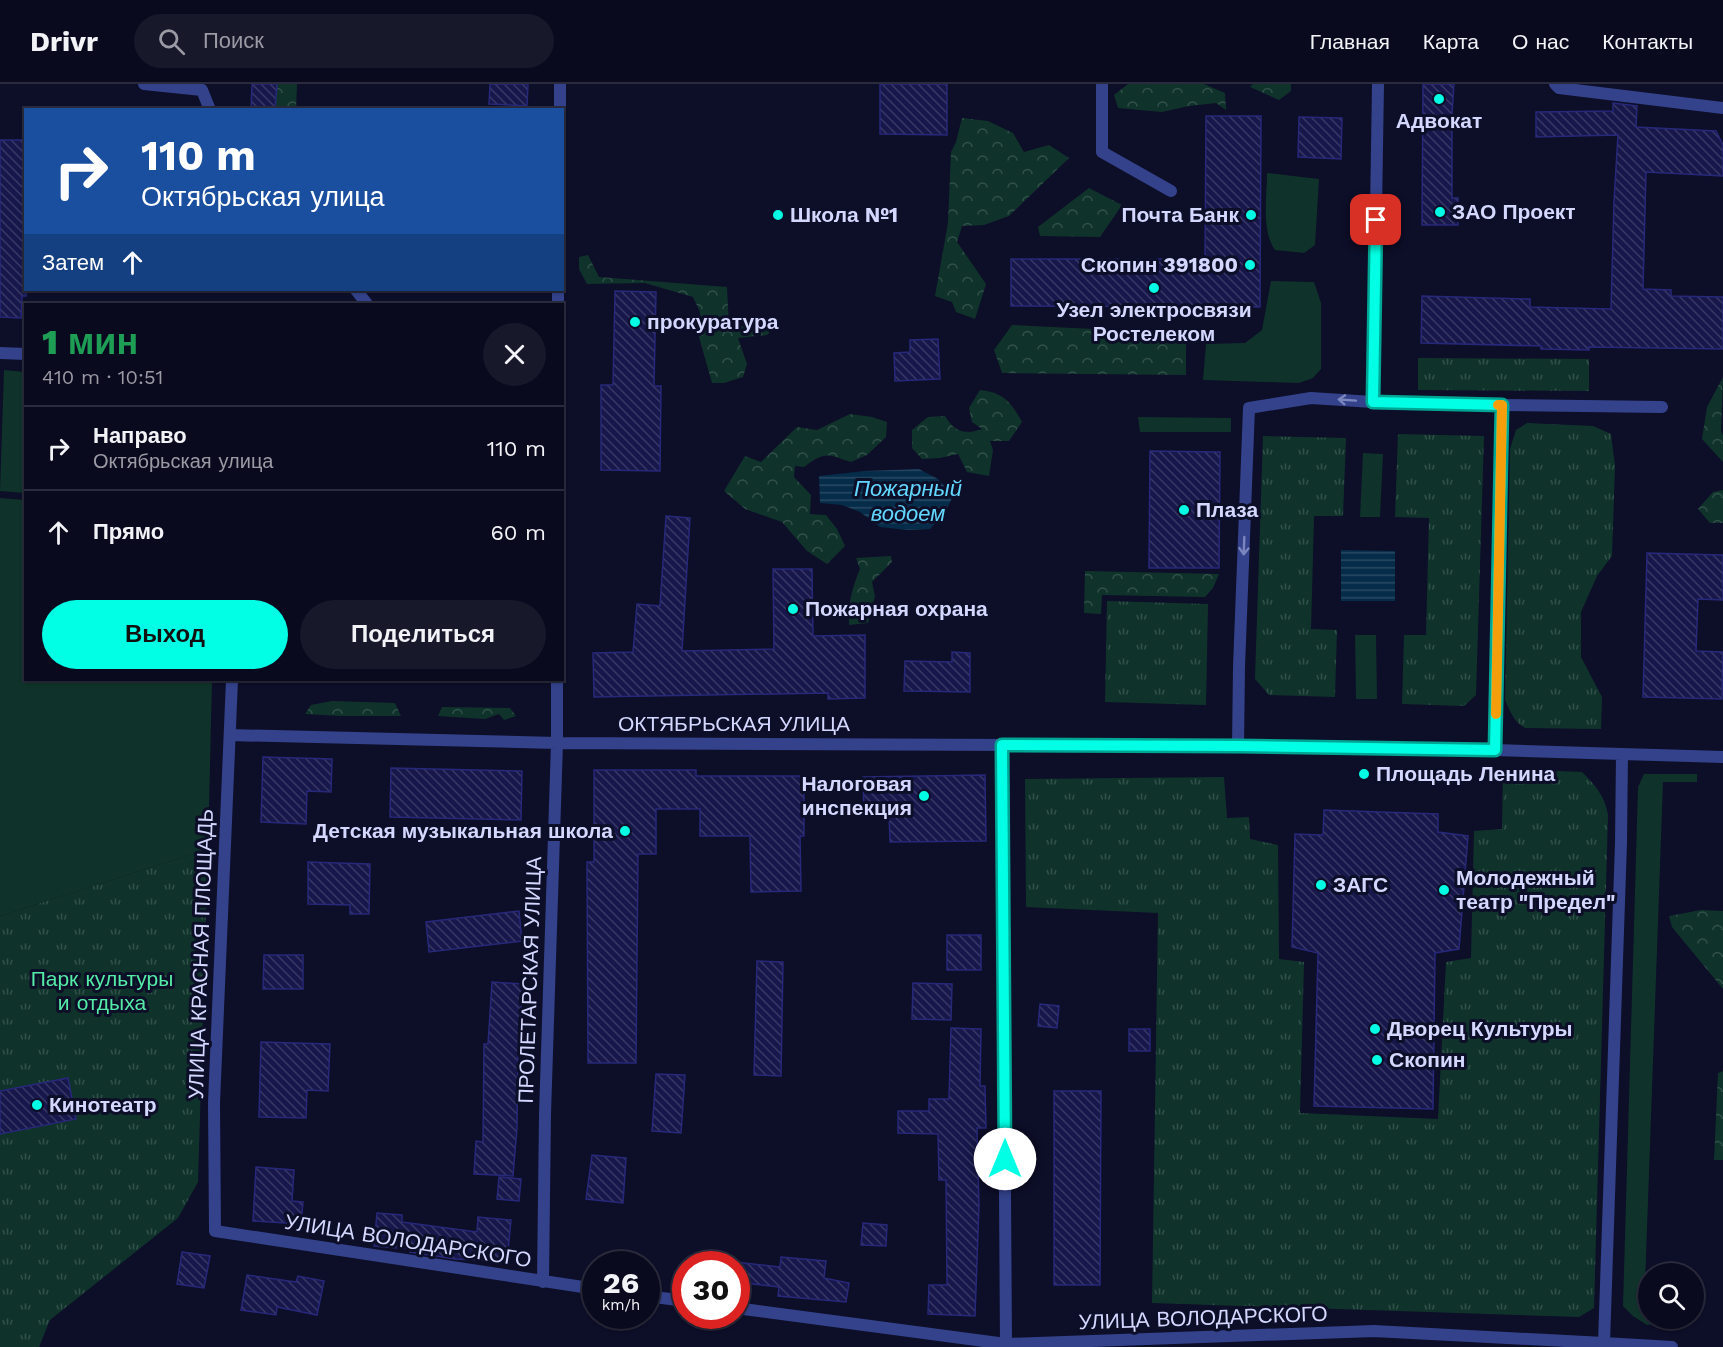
<!DOCTYPE html>
<html lang="ru">
<meta charset="utf-8">
<style>
:root{--surface:#0a0a1e;--page:#18182b;--text:#f1f3f6;--muted:#999aa4;--line:#2a2b3c;--accent:#00ffe4}
body{margin:0;font-family:"Work Sans",sans-serif;background:var(--page);color:var(--text);height:100vh;display:flex;flex-direction:column;font-size:22px;white-space:nowrap}
*{box-sizing:border-box;margin:0}
p{font-size:20px;color:var(--muted)}
.icon{flex:none;width:33px;height:33px;fill:none;stroke:currentColor;stroke-width:2;stroke-linecap:round;stroke-linejoin:round}
.map{position:relative;flex:1;overflow:hidden}
.side{position:absolute;left:24px;top:219px;width:540px;height:378px;display:flex;flex-direction:column;background:var(--surface);border-radius:0px;box-shadow:0 2px 4px #0004,0 0 0 2px var(--line)}
.side>*{flex:none}
.top-card{position:absolute;left:24px;top:24px;width:540px;height:183px;border-radius:0px;box-shadow:0 2px 4px #0004,0 0 0 2px var(--line);background:#1a4fa0;color:#fff;overflow:hidden}
.tools{position:absolute;left:1638px;top:1179px;display:grid;gap:12px}
.tools a{display:grid;place-items:center;width:66px;height:66px;border-radius:50%;background:var(--surface);box-shadow:0 2px 4px #0004,0 0 0 2px var(--line);font-size:30px}
.speed{position:absolute;left:582px;top:1167px;display:flex;gap:12px;font-size:30px;font-weight:700;text-align:center}
.speed>*{display:grid;place-content:center;width:78px;height:78px;border-radius:50%;background:var(--surface);box-shadow:0 2px 4px #0004,0 0 0 2px var(--line);line-height:1}
.speed small{font-size:15px;font-weight:400}
.speed .limit{border:9px solid #d22;background:#fff;color:#111}
.pin{position:absolute;display:grid;place-items:center;width:51px;height:51px;color:#fff;margin:-26px;border-radius:12px;box-shadow:0 3px 9px #0006}
.me{position:absolute;width:66px;margin:-33px;rotate:0deg;stroke-linejoin:round;filter:drop-shadow(0 0 4px #0008)}
.turn{display:flex;align-items:center;gap:21px;height:126px;padding:0 18px;font-size:27px}
.turn .icon{width:78px;height:78px;stroke-width:2.5}
.turn b{display:block;font-size:42px;line-height:51px}
.then{display:flex;align-items:center;height:57px;padding:0 18px;background:#0003;gap:12px;font-size:22px}
.round{display:grid;place-items:center;flex:none;width:63px;height:63px;border-radius:32px;background:var(--page)}
.head{display:flex;align-items:center;justify-content:space-between;height:102px;padding:0 18px}
h1{font-size:36px;font-weight:800;line-height:45px;color:#1e9e55}
.primary-button{display:flex;gap:12px;margin-top:auto;padding:12px 18px}
.primary-button a{flex:1;height:69px;border-radius:36px;background:var(--accent);color:#111;font-size:24px;font-weight:800;line-height:69px;text-align:center}
.primary-button a+a{background:var(--page);color:var(--text)}
ul{padding:0;list-style:none}
li{display:flex;align-items:center;gap:18px;height:84px;padding:0 18px;border-top:2px solid var(--line)}
li div{flex:1}
li b{display:block;font-size:22px}
li em{font-style:normal}
header{display:flex;align-items:center;gap:36px;box-sizing:border-box;height:84px;padding:0 30px;background:var(--surface);border-bottom:2px solid var(--line)}
header strong{font-size:28px}
nav{display:flex;gap:33px;margin-inline-start:auto;font-size:21px}
.search{width:420px;height:54px;background:var(--page);display:flex;align-items:center;gap:15px;box-sizing:border-box;padding:0 21px;border-radius:33px;color:var(--muted);font-size:22px}
.map>svg:first-child{display:block}
.grass{fill:#0f332a}
.forest{fill:url(#forest-crowns)}
.park{fill:url(#park-tufts)}
.water{fill:url(#water-rules)}
.building{fill:url(#building-back-hatch);stroke:#272879;stroke-width:1.5}
.lines{fill:none;stroke-linecap:round;stroke-linejoin:round}
.service{stroke:#33428b;stroke-width:12}
.minor{stroke:#33428b;stroke-width:12}
.tertiary{stroke:#33428b;stroke-width:12}
.oneway{stroke:#7b86bf}
.route-casing{stroke:#00a694;stroke-width:15}
.route{stroke:#00ffe4;stroke-width:10}
.slow{stroke:#f59e0b;stroke-width:10}
.poi-dot{fill:#00ffe4;stroke:#0d0e28;stroke-width:2}
.labels{text-anchor:middle;stroke-width:6;stroke-linejoin:round;paint-order:stroke}
.poi-label{font-size:21px;font-weight:bold;fill:#d4d8ff;stroke:#0d0e28;text-anchor:start}
.street-label{font-size:21px;fill:#d4d8ff;stroke:#0d0e28}
.park-label{font-size:21px;fill:#54eba6;stroke:#0d0e28}
.water-label{font-size:22px;font-style:italic;fill:#62d7ff;stroke:#0d0e28}
</style>
<header>
<strong>Drivr</strong>
<div class="search"><svg class="icon" aria-label="search" viewBox="0 0 24 24"><circle cx="10" cy="10" r="6"/><path d="M15 15l6 6"/></svg>Поиск</div>
<nav><a>Главная</a><a>Карта</a><a>О нас</a><a>Контакты</a></nav>
</header>
<div class="map">
<svg width="1723" height="1263" viewBox="0 0 1723 1263">
<defs>
<pattern id="forest-crowns" width="20" height="18" patternUnits="userSpaceOnUse" patternTransform="scale(1.5)"><rect width="20" height="18" fill="#0f332a"/><path d="M2 6a3 3 0 1 1 6 0M12 15a3 3 0 1 1 6 0" fill="none" stroke="#31504a"/></pattern>
<pattern id="park-tufts" width="24" height="20" patternUnits="userSpaceOnUse" patternTransform="scale(1.5)"><rect width="24" height="20" fill="#0f332a"/><path d="M3 7l-1-3M5 7V3M7 7l1-3M15 17l-1-3M17 17v-4M19 17l1-3" fill="none" stroke="#31504a"/></pattern>
<pattern id="water-rules" width="6" height="5" patternUnits="userSpaceOnUse" patternTransform="scale(1.5)"><rect width="6" height="5" fill="#052c49"/><path d="M0 2.5h6" fill="none" stroke="#294a64"/></pattern>
<pattern id="building-back-hatch" width="6" height="6" patternUnits="userSpaceOnUse" patternTransform="scale(1.5)"><rect width="6" height="6" fill="#17174b"/><path d="M-1 5l2 2M0 0l6 6M5-1l2 2" fill="none" stroke="#383866"/></pattern>
</defs>
<rect width="100%" height="100%" fill="#0d0e28"/>
<!-- grass -->
<path class="grass" d="M 1267,89 L 1319,95 L 1315,161 L 1304,169 L 1275,166 C 1261,146 1267,113 1267,89 Z
M 1271,197 L 1314,198 L 1321,219 L 1321,285 L 1313,294 L 1299,299 L 1203,296 L 1206,260 L 1245,259 L 1262,246 Z
M 4,286 L 25,288 L 25,409 L 0,407 Z
M 1138,333 L 1231,334 L 1231,348 L 1140,348 Z
M 1363,369 L 1383,370 L 1380,433 L 1360,433 Z
M 0,414 L 25,416 L 26,596 L 212,596 L 208,765 L 0,832 Z
M 1355,551 L 1376,551 L 1377,615 L 1356,615 Z
M 1644,690 L 1697,690 L 1697,698 L 1663,698 L 1645,1201 L 1648,1203 L 1648,1234 L 1669,1235 L 1664,1238 L 1647,1241 L 1633,1232 L 1623,1222 L 1638,703 Z"/>
<!-- forest -->
<path class="forest" d="M 277,0 L 297,0 L 296,25 L 275,25 Z
M 1128,0 L 1204,0 L 1225,9 L 1226,26 L 1216,19 L 1189,22 L 1162,28 L 1118,24 L 1114,11 Z
M 1253,0 L 1291,0 L 1291,7 L 1279,16 L 1250,3 Z
M 962,34 L 988,37 L 1013,49 L 1024,68 L 1049,61 L 1069,74 L 1009,132 L 984,141 L 962,142 L 957,158 L 986,200 L 975,235 L 956,228 L 952,218 L 935,212 L 948,139 L 951,68 L 956,58 Z
M 1089,104 L 1122,121 L 1100,153 L 1040,152 L 1038,143 Z
M 588,171 L 599,193 L 727,203 L 729,242 L 775,243 L 767,251 L 738,254 L 747,280 L 743,293 L 724,299 L 712,299 L 699,253 L 700,228 L 693,213 L 645,199 L 587,200 L 579,185 L 579,173 Z
M 1012,241 L 1176,249 L 1186,261 L 1186,291 L 1002,289 L 994,266 Z
M 1723,293 L 1721,347 L 1723,352 L 1723,378 L 1702,355 L 1707,323 Z
M 980,306 C 1003,308 1011,318 1022,338 L 1009,357 L 990,357 L 993,366 L 989,392 L 967,388 L 958,370 L 940,374 L 922,375 L 912,364 L 912,346 L 928,333 L 945,332 C 954,348 965,351 982,345 L 972,338 L 969,324 Z
M 850,330 L 872,333 L 887,338 L 886,353 L 867,371 L 851,378 C 827,370 825,367 804,383 L 795,382 L 794,393 L 811,411 L 810,430 L 826,431 L 837,445 L 845,462 L 827,480 L 807,467 L 782,438 L 745,425 L 724,407 L 745,372 L 761,378 L 797,343 L 817,346 Z
M 1723,406 L 1723,439 L 1710,439 L 1698,425 L 1713,408 Z
M 891,472 L 892,478 L 872,498 L 875,512 L 868,539 L 849,541 C 848,520 852,504 860,485 L 856,474 Z
M 1085,487 L 1219,490 L 1213,504 L 1205,513 L 1102,511 L 1101,530 L 1084,529 Z
M 332,617 L 395,619 L 401,632 L 341,632 L 305,630 L 311,621 Z
M 442,623 L 510,624 L 516,632 L 504,636 L 499,630 L 485,635 L 438,632 Z
M 1701,826 L 1723,827 L 1723,905 L 1672,843 L 1669,832 Z
M 1723,987 L 1723,1076 L 1714,1076 L 1718,989 Z"/>
<!-- park -->
<path class="park" d="M 1418,274 L 1589,275 L 1589,307 L 1418,306 Z
M 1527,339 L 1593,342 L 1611,350 L 1615,382 L 1612,472 L 1597,492 L 1581,528 L 1581,573 L 1602,613 L 1601,645 L 1525,644 C 1514,638 1510,627 1505,616 L 1510,365 L 1516,346 Z
M 1398,350 L 1484,352 L 1476,611 L 1464,622 L 1402,620 L 1404,551 L 1426,551 L 1429,434 L 1395,433 Z
M 1263,352 L 1346,354 L 1343,432 L 1314,432 L 1311,545 L 1337,546 L 1335,613 L 1269,611 L 1255,595 Z
M 1107,517 L 1208,520 L 1206,621 L 1105,618 Z
M 1503,685 L 1582,688 C 1595,701 1605,712 1608,731 L 1594,1224 L 1579,1233 L 1152,1219 L 1158,829 L 1026,823 L 1025,695 L 1224,693 L 1227,734 L 1249,733 L 1250,755 L 1278,761 L 1279,875 L 1304,878 L 1300,1029 L 1438,1035 L 1446,878 L 1471,874 L 1474,747 L 1502,745 Z
M 208,765 L 198,1098 L 178,1134 L 50,1236 L 39,1263 L 0,1263 L 0,832 Z"/>
<!-- water -->
<path class="water" d="M 919,385 L 938,395 L 953,412 L 946,427 L 930,445 L 908,446 L 880,443 L 860,428 L 842,421 L 820,419 L 819,392 L 865,387 Z
M 1341,466 L 1395,467 L 1395,517 L 1341,517 Z"/>
<!-- building -->
<path class="building" d="M 252,0 L 277,0 L 275,26 L 251,26 Z
M 490,0 L 528,0 L 527,22 L 489,20 Z
M 880,0 L 947,0 L 947,51 L 880,50 Z
M 1423,0 L 1454,0 L 1452,30 L 1452,114 L 1458,114 L 1458,141 L 1422,141 Z
M 1613,19 L 1637,22 L 1636,43 L 1716,47 L 1723,61 L 1723,92 L 1646,88 L 1643,205 L 1671,206 L 1671,212 L 1723,213 L 1723,265 L 1589,263 L 1589,266 L 1541,265 L 1541,262 L 1421,259 L 1422,212 L 1530,215 L 1530,223 L 1611,225 L 1614,117 L 1618,51 L 1536,53 L 1536,28 L 1613,27 Z
M 1206,32 L 1261,32 L 1260,223 L 1011,222 L 1011,175 L 1205,175 Z
M 1299,33 L 1342,34 L 1341,75 L 1298,73 Z
M 0,56 L 26,56 L 24,131 L 26,131 L 26,212 L 22,212 L 21,234 L 0,233 Z
M 615,207 L 656,208 L 654,302 L 661,302 L 660,387 L 601,386 L 601,301 L 613,301 Z
M 938,255 L 940,295 L 895,297 L 894,269 L 910,268 L 910,256 Z
M 1150,367 L 1220,368 L 1219,484 L 1149,484 Z
M 666,432 L 690,434 L 682,567 L 774,565 L 773,485 L 812,485 L 813,552 L 865,551 L 865,614 L 828,615 L 828,609 L 594,613 L 593,569 L 633,568 L 637,520 L 660,522 Z
M 1647,469 L 1723,471 L 1723,516 L 1698,515 L 1696,567 L 1723,568 L 1722,615 L 1643,613 Z
M 952,568 L 970,569 L 970,608 L 904,607 L 905,577 L 952,578 Z
M 263,673 L 332,675 L 331,708 L 307,707 L 306,740 L 261,738 Z
M 391,684 L 522,687 L 521,736 L 390,733 Z
M 594,686 L 696,686 L 696,692 L 804,692 L 804,752 L 800,752 L 801,807 L 751,808 L 750,752 L 700,752 L 700,725 L 656,725 L 656,770 L 638,770 L 636,979 L 588,979 L 587,778 L 594,778 Z
M 985,691 L 986,757 L 890,758 L 889,731 L 864,731 L 863,693 Z
M 1324,726 L 1438,730 L 1438,748 L 1468,752 L 1459,865 L 1435,869 L 1433,1025 L 1314,1022 L 1318,869 L 1292,863 L 1295,750 L 1323,751 Z
M 308,778 L 370,780 L 369,830 L 350,830 L 350,821 L 308,820 Z
M 519,827 L 522,857 L 429,868 L 426,838 Z
M 947,851 L 981,851 L 981,886 L 947,886 Z
M 264,871 L 303,871 L 303,905 L 263,905 Z
M 757,877 L 783,878 L 781,992 L 754,991 Z
M 492,898 L 523,900 L 518,961 L 517,1044 L 513,1092 L 474,1090 L 476,1057 L 483,1058 L 484,960 L 488,960 Z
M 913,899 L 952,900 L 951,936 L 912,935 Z
M 1040,920 L 1059,922 L 1057,944 L 1038,942 Z
M 951,944 L 981,945 L 980,1002 L 985,1002 L 986,1044 L 977,1044 L 979,1122 L 975,1232 L 928,1230 L 929,1201 L 947,1201 L 946,1096 L 939,1096 L 938,1050 L 898,1049 L 898,1027 L 929,1027 L 929,1015 L 949,1015 Z
M 1129,945 L 1150,945 L 1150,967 L 1129,967 Z
M 261,958 L 330,960 L 328,1007 L 307,1006 L 306,1034 L 259,1033 Z
M 656,990 L 685,991 L 681,1049 L 652,1047 Z
M 68,994 L 76,1035 L 0,1050 L 0,1007 Z
M 1054,1007 L 1101,1007 L 1100,1201 L 1054,1201 Z
M 592,1071 L 626,1074 L 623,1119 L 586,1115 Z
M 256,1083 L 294,1086 L 292,1117 L 303,1118 L 301,1140 L 253,1137 Z
M 499,1093 L 521,1095 L 519,1117 L 497,1115 Z
M 377,1129 L 402,1131 L 402,1138 L 477,1148 L 478,1133 L 511,1136 L 507,1178 L 455,1175 L 410,1168 L 410,1165 L 374,1162 Z
M 863,1139 L 887,1141 L 886,1162 L 861,1161 Z
M 182,1168 L 210,1172 L 204,1204 L 177,1200 Z
M 781,1173 L 826,1177 L 824,1194 L 849,1199 L 846,1218 L 778,1212 L 779,1203 L 736,1198 L 736,1178 L 780,1183 Z
M 247,1191 L 296,1198 L 298,1192 L 324,1197 L 317,1231 L 277,1223 L 276,1231 L 241,1226 Z"/>
<g class="lines">
<!-- service -->
<path class="service" d="M 144,0 L 202,6 L 210,26
M 1102,0 L 1102,68 L 1171,107
M 1555,0 L 1559,4 L 1723,24
M 356,206 L 367,220
M 1502,321 L 1662,323"/>
<!-- minor -->
<path class="minor" d="M 560,26 L 560,0
M 558,220 L 558,206
M 0,269 L 26,270
M 232,596 L 214,1019 L 215,1147 L 596,1205
M 230,651 L 557,659 L 1238,662
M 1002,661 L 1006,1260
M 1622,670 L 1723,673
M 543,1198 L 545,1030 L 557,659 L 557,596
M 646,1212 L 686,1217
M 736,1224 L 1006,1260 L 1374,1247 L 1604,1259"/>
<!-- tertiary -->
<path class="tertiary" d="M 1373,318 L 1378,0
M 1495,666 L 1502,321 L 1373,318 L 1311,314 L 1249,324 L 1239,583 L 1238,662 L 1495,666 L 1622,670 L 1621,759 L 1604,1259 L 1672,1263"/>
</g>
<!-- one-way arrows -->
<defs><path id="oneway-shaft" d="M-6 0H5M1.5-3L5.5 0L1.5 3" fill="none" stroke-width="1.6" stroke-linecap="round" stroke-linejoin="round" transform="scale(1.5)"/></defs>
<g class="oneway">
<use href="#oneway-shaft" transform="translate(1347 316) rotate(-176)"/>
<use href="#oneway-shaft" transform="translate(1244 462) rotate(92)"/>
</g>
<g class="lines">
<!-- route casing -->
<g class="route-casing">
<path id="route" d="M 1005,1075 L 1002,661 L 1238,662 L 1495,666 L 1502,321 L 1373,318 L 1376,136"/>
</g>
<!-- route -->
<use href="#route" class="route"/>
<!-- slow -->
<path class="slow" d="M 1496,630 L 1502,321 L 1498,321"/>
</g>
<!-- markers -->
<g class="poi-dot">
<circle cx="1439" cy="15" r="6"/>
<circle cx="1440" cy="128" r="6"/>
<circle cx="778" cy="131" r="6"/>
<circle cx="1251" cy="131" r="6"/>
<circle cx="1250" cy="181" r="6"/>
<circle cx="1154" cy="204" r="6"/>
<circle cx="635" cy="238" r="6"/>
<circle cx="1184" cy="426" r="6"/>
<circle cx="793" cy="525" r="6"/>
<circle cx="1364" cy="690" r="6"/>
<circle cx="924" cy="712" r="6"/>
<circle cx="625" cy="747" r="6"/>
<circle cx="1321" cy="801" r="6"/>
<circle cx="1444" cy="806" r="6"/>
<circle cx="1375" cy="945" r="6"/>
<circle cx="1377" cy="976" r="6"/>
<circle cx="37" cy="1021" r="6"/>
</g>
<g class="labels">
<!-- poi labels -->
<g class="poi-label">
<text x="1439" y="44" text-anchor="middle">Адвокат</text>
<text x="1452" y="135">ЗАО Проект</text>
<text x="790" y="138">Школа №1</text>
<text x="1239" y="138" text-anchor="end">Почта Банк</text>
<text x="1238" y="188" text-anchor="end">Скопин 391800</text>
<text x="1154" y="233" text-anchor="middle">Узел электросвязи<tspan x="1154" dy="24">Ростелеком</tspan></text>
<text x="647" y="245">прокуратура</text>
<text x="1196" y="433">Плаза</text>
<text x="805" y="532">Пожарная охрана</text>
<text x="1376" y="697">Площадь Ленина</text>
<text x="912" y="707" text-anchor="end">Налоговая<tspan x="912" dy="24">инспекция</tspan></text>
<text x="613" y="754" text-anchor="end">Детская музыкальная школа</text>
<text x="1456" y="801">Молодежный<tspan x="1456" dy="24">театр "Предел"</tspan></text>
<text x="1333" y="808">ЗАГС</text>
<text x="1387" y="952">Дворец Культуры</text>
<text x="1389" y="983">Скопин</text>
<text x="49" y="1028">Кинотеатр</text>
</g>
<!-- street labels -->
<g class="street-label">
<text x="734" y="647">ОКТЯБРЬСКАЯ УЛИЦА</text>
<text transform="translate(201 870) rotate(-88)" y="7">УЛИЦА КРАСНАЯ ПЛОЩАДЬ</text>
<text transform="translate(530 896) rotate(-88)" y="7">ПРОЛЕТАРСКАЯ УЛИЦА</text>
<text transform="translate(408 1157) rotate(9)" y="7">УЛИЦА ВОЛОДАРСКОГО</text>
<text transform="translate(1203 1234) rotate(-2)" y="7">УЛИЦА ВОЛОДАРСКОГО</text>
</g>
<!-- park labels -->
<g class="park-label">
<text x="102" y="902">Парк культуры<tspan x="102" dy="24">и отдыха</tspan></text>
</g>
<!-- water labels -->
<g class="water-label">
<text x="908" y="412">Пожарный<tspan x="908" dy="25">водоем</tspan></text>
</g>
</g>
</svg>
<div class="tools">
<a><svg class="icon" aria-label="search" viewBox="0 0 24 24"><circle cx="10" cy="10" r="6"/><path d="M15 15l6 6"/></svg></a>
</div>
<div class="speed"><div>26<small>km/h</small></div><div class="limit">30</div></div>
<div class="pin" style="left:1376px;top:136px;background:#d93025"><svg class="icon" aria-label="arrive" viewBox="0 0 24 24"><path d="M6 21V4h12l-3 4 3 4H6"/></svg></div>
<svg class="me" style="left:1005px;top:1075px" viewBox="-20 -20 40 40"><circle r="19" fill="#fff"/><path d="M0-13L10 11 0 6-10 11z" fill="#00ffe4"/></svg>
<div class="top-card">
<div class="turn"><svg class="icon" aria-label="right" viewBox="0 0 24 24"><path d="M7 20v-9h11M14 6l5 5-5 5"/></svg><div><b>110 m</b>Октябрьская улица</div></div>
<div class="then">Затем<svg class="icon" aria-label="ahead" viewBox="0 0 24 24"><path d="M12 20V5M6 11l6-6 6 6"/></svg></div>
</div>
<section class="side">
<div class="head"><div><h1>1 мин</h1><p>410 m · 10:51</p></div><a class="round"><svg class="icon" aria-label="close" viewBox="0 0 24 24"><path d="M6 6l12 12M18 6L6 18"/></svg></a></div>
<ul>
<li><svg class="icon" aria-label="right" viewBox="0 0 24 24"><path d="M7 20v-9h11M14 6l5 5-5 5"/></svg><div><b>Направо</b><p>Октябрьская улица</p></div><em>110 m</em></li>
<li><svg class="icon" aria-label="ahead" viewBox="0 0 24 24"><path d="M12 20V5M6 11l6-6 6 6"/></svg><div><b>Прямо</b></div><em>60 m</em></li>
</ul>
<div class="primary-button"><a>Выход</a><a>Поделиться</a></div>
</section>
</div>
